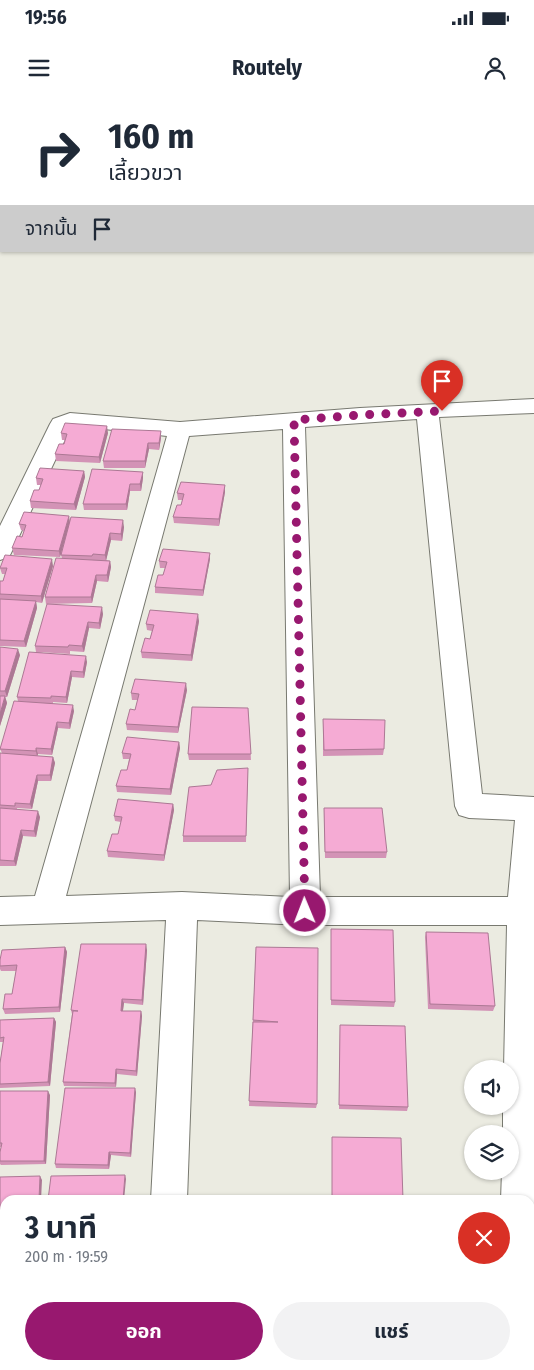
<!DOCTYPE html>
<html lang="th">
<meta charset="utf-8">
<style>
:root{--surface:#fff;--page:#f2f2f3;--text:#1f2937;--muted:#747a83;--accent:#98186f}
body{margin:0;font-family:"Fira Sans Condensed","Noto Sans Thai",sans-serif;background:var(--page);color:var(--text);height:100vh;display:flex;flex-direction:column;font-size:19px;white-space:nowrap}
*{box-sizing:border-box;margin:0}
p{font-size:16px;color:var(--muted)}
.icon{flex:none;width:28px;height:28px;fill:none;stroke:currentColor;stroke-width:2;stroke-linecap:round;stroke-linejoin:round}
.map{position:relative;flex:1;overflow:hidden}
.side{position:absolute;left:0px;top:1095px;width:535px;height:175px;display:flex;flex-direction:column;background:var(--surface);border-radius:15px 15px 0 0;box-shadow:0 1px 4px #0004}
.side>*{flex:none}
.hud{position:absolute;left:0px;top:0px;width:535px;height:152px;box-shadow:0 1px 4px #0004;background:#fff;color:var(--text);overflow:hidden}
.buttons{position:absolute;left:464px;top:960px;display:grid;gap:10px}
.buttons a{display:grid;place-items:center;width:55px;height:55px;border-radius:50%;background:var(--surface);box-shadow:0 1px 4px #0004;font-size:25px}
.pin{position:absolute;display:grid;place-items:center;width:42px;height:42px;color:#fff;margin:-51px -21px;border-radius:50% 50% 50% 0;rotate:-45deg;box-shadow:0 0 5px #0007}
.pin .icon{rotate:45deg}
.me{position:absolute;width:55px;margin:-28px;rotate:359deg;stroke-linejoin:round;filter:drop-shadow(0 0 4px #0008)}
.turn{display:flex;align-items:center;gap:18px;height:105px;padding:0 25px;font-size:22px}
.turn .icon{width:65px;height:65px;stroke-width:2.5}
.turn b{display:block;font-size:35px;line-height:42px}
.then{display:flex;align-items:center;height:48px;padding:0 25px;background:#0003;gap:10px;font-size:19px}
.round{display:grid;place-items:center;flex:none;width:52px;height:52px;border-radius:26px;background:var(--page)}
.summary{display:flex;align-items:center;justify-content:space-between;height:85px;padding:0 25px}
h1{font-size:30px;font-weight:700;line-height:38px}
.button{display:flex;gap:10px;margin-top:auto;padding:10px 25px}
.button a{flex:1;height:58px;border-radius:30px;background:var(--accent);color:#fff;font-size:20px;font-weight:700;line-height:58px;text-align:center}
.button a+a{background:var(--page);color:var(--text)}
.status{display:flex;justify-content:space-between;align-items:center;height:35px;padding:0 25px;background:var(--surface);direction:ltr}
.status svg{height:14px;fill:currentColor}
header{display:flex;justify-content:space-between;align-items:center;height:65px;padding:0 25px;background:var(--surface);font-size:22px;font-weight:700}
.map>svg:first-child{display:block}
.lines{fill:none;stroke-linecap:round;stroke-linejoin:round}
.street-casing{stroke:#787970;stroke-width:2}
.street{fill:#fff;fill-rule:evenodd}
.wall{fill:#d393b6}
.shaded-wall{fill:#ac7894}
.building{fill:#f5abd4;stroke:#ac7894}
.route{stroke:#98186f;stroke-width:9;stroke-dasharray:0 16.2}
</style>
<div class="status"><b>19:56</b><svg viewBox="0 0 49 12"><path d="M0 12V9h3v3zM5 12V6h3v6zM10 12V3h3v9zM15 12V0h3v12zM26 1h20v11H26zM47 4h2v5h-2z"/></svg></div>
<header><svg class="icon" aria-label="menu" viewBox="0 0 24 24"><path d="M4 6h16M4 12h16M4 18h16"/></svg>Routely<svg class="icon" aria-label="person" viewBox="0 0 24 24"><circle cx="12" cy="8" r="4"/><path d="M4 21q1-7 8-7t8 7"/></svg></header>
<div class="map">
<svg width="534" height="1270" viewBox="0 0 534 1270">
<rect width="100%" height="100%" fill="#ebebe1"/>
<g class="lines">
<!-- street casing -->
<g class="street-casing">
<path id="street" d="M 534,299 L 534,313 L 439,317 L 482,694 L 534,697 L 534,1106 L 531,1112 L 530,1113 L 530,1100 L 501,1100 L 502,1071 L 510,1071 L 510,1034 L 503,1034 L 503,1006 L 510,1006 L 510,969 L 504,969 L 507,825 L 305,825 L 197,820 L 187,1100 L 151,1100 L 166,820 L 0,825 L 0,797 L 35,796 L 167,336 L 86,327 L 70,329 L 12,451 L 9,457 L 0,460 L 0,426 L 50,324 L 53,319 L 70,313 L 180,322 L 360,308 ZM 417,319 L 455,706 L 459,715 L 469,718 L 515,720 L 508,797 L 320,797 L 305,327 ZM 283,329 L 290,797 L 182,792 L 66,796 L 189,336 Z
M 530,1251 L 534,1260 L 534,1270 L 498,1270 L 498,1265 L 530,1265 Z
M 143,1265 L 181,1265 L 180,1270 L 142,1270 Z"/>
</g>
<!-- street -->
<use href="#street" class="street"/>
</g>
<!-- wall -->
<path class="wall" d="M 161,331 L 161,338 L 159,350 L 149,349 L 145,368 L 104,368 L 103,361 Z
M 61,333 L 108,333 L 100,363 L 56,361 L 55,354 L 64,344 L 65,340 L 62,340 Z
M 84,371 L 85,377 L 76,410 L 31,408 L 30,401 L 39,390 L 41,385 L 37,385 L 36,378 Z
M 143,378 L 141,391 L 130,391 L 127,410 L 84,410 L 83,404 Z
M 225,392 L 219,426 L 174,423 L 173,417 L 181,405 L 183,400 L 178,400 L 177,393 Z
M 70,422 L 124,427 L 122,441 L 111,440 L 106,460 L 110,461 L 111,467 L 108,482 L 97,481 L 92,503 L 46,504 L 45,497 L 62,458 L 61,455 L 65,439 L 60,457 L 14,455 L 12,448 L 22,437 L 24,431 L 21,430 L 19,424 Z
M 210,459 L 203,496 L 155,493 L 155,487 L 163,475 L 165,468 L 160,468 L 159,461 Z
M 53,466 L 42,503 L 36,502 L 37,508 L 26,547 L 0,546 L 0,481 L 3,481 L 5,474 L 2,474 L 0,468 Z
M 103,514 L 100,529 L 89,528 L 84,552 L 70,551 L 70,554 L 39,552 L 87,562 L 84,578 L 72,577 L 67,603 L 53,602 L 53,604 L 74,611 L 70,629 L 58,628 L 52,655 L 38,654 L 37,656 L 53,657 L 55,663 L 51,681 L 38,681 L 32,709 L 17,708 L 17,709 L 40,717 L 36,737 L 23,736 L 16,766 L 0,766 L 0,653 L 2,653 L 0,649 L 18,601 L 17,597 L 36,552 L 35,546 Z
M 199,521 L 192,561 L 142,558 L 141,552 L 150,539 L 152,531 L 147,530 L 146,524 Z
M 0,547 L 20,555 L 7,597 L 5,597 L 7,603 L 0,626 Z
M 187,590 L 178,633 L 127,630 L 126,624 L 135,610 L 138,600 L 132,600 L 131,593 Z
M 248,608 L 251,660 L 189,660 L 188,654 Z
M 323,619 L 384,649 L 383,655 L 323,656 Z
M 179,642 L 180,648 L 171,695 L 117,692 L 116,686 L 127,670 L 129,659 L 123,659 L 122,653 Z
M 248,668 L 246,742 L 183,742 L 183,736 Z
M 173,704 L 174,710 L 164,761 L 108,757 L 107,751 L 118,734 L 121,722 L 115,721 L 114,716 Z
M 324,708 L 387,752 L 386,758 L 325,758 Z
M 331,829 L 395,902 L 394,907 L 331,905 Z
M 426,832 L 495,906 L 493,911 L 428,909 L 425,837 Z
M 65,847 L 67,852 L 60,912 L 5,914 L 3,909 L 12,894 L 16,871 L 1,871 L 0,869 L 0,860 Z
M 256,847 L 317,1004 L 316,1008 L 249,1006 Z
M 147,850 L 143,905 L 124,903 L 123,911 L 141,911 L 142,916 L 137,976 L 117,974 L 116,987 L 64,986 L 63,982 L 72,914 L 71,910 Z
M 54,918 L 56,922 L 50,986 L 0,988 L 0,963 L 3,942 L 0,942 L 0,920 Z
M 340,925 L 408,1007 L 407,1011 L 339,1009 Z
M 0,991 L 50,995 L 46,1064 L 1,1065 L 0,1064 L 0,1052 L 1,1047 L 0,1047 Z
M 136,992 L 131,1057 L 111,1055 L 109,1069 L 56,1068 L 55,1064 Z
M 332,1037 L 403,1100 L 332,1100 Z
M 0,1077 L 42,1080 L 5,1100 L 5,1156 L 0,1156 Z
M 0,1164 L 5,1164 L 5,1248 L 0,1248 Z"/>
<!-- shaded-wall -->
<path class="shaded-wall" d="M 107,326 L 108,333 L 100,363 L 99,357 Z
M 161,331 L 161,338 L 159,350 L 159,343 Z
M 148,343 L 149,349 L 145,368 L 145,361 Z
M 84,371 L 85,377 L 76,410 L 74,404 Z
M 143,372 L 143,378 L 141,391 L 140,384 Z
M 130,384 L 130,391 L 127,410 L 126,404 Z
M 225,385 L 225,392 L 219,426 L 219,419 Z
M 69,416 L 70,422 L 60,457 L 59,451 Z
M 123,420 L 124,427 L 122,441 L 121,434 Z
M 110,433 L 111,440 L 106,461 L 105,455 Z
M 210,453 L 210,459 L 203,496 L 203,490 Z
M 52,459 L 53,466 L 42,503 L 41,496 Z
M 110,461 L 111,467 L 108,482 L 107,475 Z
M 96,475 L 97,481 L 92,503 L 91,497 Z
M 36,501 L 37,508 L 26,547 L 24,541 Z
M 102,507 L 103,514 L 100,529 L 99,523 Z
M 198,514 L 199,521 L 192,561 L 191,555 Z
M 88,522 L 89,528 L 84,552 L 82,546 Z
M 18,549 L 20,555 L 7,597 L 5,591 Z
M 86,556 L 87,562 L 84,578 L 83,572 Z
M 71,571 L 72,577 L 67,603 L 66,597 Z
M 186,583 L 187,590 L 178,633 L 178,627 Z
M 5,596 L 7,603 L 0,626 L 0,614 Z
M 73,605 L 74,611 L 70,629 L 69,623 Z
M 57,622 L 58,628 L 52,655 L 51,649 Z
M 179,642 L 180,648 L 171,695 L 170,689 Z
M 36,648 L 38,654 L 37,657 L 36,651 Z
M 53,657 L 55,663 L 51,681 L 50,675 Z
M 37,675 L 38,681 L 32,709 L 30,704 Z
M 173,704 L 174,710 L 164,761 L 164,755 Z
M 38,711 L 40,717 L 36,737 L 34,731 Z
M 21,730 L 23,736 L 16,766 L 14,761 Z
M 146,844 L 147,850 L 143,905 L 142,900 Z
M 65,847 L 67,852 L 60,912 L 59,907 Z
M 122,899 L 124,903 L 122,916 L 121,911 Z
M 141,911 L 142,916 L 137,976 L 136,971 Z
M 54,918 L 56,922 L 50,986 L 48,982 Z
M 116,969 L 117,974 L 116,987 L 115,983 Z
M 135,988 L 136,992 L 131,1057 L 130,1053 Z
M 48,991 L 50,995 L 46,1064 L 44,1061 Z
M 109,1052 L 111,1055 L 109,1069 L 108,1065 Z
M 125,1075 L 126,1079 L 124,1100 L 123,1100 Z
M 40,1076 L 42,1080 L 41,1100 L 39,1100 Z
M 20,1265 L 22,1266 L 22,1270 L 19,1270 Z"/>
<!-- building -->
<path class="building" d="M 65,323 L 107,326 L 99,357 L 55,354 L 59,344 L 64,344 L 67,334 L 61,333 Z
M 112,329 L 161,331 L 159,343 L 148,343 L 145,361 L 103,361 Z
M 40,368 L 84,371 L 74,404 L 30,401 L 34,390 L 39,390 L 43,379 L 36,378 Z
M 92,369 L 143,372 L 140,384 L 130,384 L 126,404 L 83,404 Z
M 181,382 L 225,385 L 219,419 L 173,417 L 177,405 L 181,405 L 184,394 L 177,393 Z
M 24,412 L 69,416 L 59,451 L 12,448 L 17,436 L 22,437 L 26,425 L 19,424 Z
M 71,417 L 123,420 L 121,434 L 110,433 L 105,455 L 93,454 L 92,456 L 61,455 Z
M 163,449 L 210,453 L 203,490 L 155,487 L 158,475 L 163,475 L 167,462 L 159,461 Z
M 5,455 L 52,459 L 41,496 L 0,494 L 0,481 L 3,481 L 7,468 L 0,468 Z
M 56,458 L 110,461 L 107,475 L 96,475 L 91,497 L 45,497 Z
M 0,499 L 36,501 L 24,541 L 0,540 Z
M 47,504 L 102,507 L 99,523 L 88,522 L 82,546 L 69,545 L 68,547 L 35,546 Z
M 150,510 L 198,514 L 191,555 L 141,552 L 145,538 L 150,539 L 154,525 L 146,524 Z
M 0,547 L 18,549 L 5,591 L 0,591 Z
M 29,552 L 86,556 L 83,572 L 71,571 L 66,597 L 51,596 L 51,598 L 17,597 Z
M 135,579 L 186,583 L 178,627 L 126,624 L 130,609 L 135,610 L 139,594 L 131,593 Z
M 0,596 L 5,596 L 0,614 Z
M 14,601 L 73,605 L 69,623 L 57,622 L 51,649 L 36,648 L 36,651 L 0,649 Z
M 192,607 L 248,608 L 251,654 L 188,654 Z
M 323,619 L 385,620 L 384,649 L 324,650 Z
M 127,637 L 179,642 L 170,689 L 116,686 L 121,670 L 127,670 L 131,654 L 122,653 Z
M 0,653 L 53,657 L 50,675 L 37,675 L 30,704 L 15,703 L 15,706 L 0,705 Z
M 248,668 L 246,736 L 183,736 L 189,687 L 211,685 L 217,670 Z
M 118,699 L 173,704 L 164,755 L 107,751 L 112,734 L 118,734 L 122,717 L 114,716 Z
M 0,708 L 38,711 L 34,731 L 21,730 L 14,761 L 0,760 Z
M 324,708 L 382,708 L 387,752 L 325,752 Z
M 331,829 L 393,830 L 395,902 L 331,900 Z
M 426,832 L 488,833 L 495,906 L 430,904 Z
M 81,844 L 146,844 L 142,900 L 122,899 L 121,911 L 141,911 L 136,971 L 116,969 L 115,983 L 63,982 L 73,911 L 78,911 L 71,910 Z
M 65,847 L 59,907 L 3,909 L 5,894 L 12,894 L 17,865 L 0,866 L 0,860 L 2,850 Z
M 256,847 L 318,848 L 317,1004 L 249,1001 L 253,922 L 278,922 L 253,920 Z
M 54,918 L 48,982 L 0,984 L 0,963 L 4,937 L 0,938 L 0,920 Z
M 340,925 L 405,926 L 408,1007 L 339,1005 Z
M 65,988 L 135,988 L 130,1053 L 109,1052 L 108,1065 L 55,1064 Z
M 0,991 L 48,991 L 44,1061 L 0,1061 L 0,1052 L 2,1043 L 0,1043 Z
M 332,1037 L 401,1038 L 403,1100 L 332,1100 Z
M 125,1075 L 123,1100 L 48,1100 L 51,1076 Z
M 40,1076 L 39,1100 L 5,1100 L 5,1152 L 0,1152 L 0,1077 Z
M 0,1164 L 5,1164 L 5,1246 L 0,1246 Z
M 0,1264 L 20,1265 L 19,1270 L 0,1270 Z
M 339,1265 L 416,1265 L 416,1270 L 339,1270 Z"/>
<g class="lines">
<!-- route -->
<path class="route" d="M 305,811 L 294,320 L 360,315 L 442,311"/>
</g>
</svg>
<div class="buttons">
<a><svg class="icon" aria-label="sound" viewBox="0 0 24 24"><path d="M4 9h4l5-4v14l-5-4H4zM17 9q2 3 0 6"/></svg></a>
<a><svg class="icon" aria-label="layers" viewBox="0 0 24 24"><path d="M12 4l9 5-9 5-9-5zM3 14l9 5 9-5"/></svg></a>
</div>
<div class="pin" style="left:442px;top:311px;background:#d93025"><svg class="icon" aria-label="arrive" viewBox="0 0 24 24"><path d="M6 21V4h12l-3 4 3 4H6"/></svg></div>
<svg class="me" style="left:305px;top:811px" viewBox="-20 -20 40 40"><circle r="17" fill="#98186f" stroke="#fff" stroke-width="3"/><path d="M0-11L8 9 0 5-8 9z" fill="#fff"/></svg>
<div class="hud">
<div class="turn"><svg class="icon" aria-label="right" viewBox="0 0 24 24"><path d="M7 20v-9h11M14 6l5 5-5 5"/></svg><div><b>160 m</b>เลี้ยวขวา</div></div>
<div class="then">จากนั้น<svg class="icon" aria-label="arrive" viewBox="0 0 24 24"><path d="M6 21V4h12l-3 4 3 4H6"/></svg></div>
</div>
<section class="side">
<div class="summary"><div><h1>3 นาที</h1><p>200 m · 19:59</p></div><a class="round" style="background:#d93025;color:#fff"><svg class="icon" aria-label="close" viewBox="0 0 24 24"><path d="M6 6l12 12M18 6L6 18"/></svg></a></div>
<div class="button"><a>ออก</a><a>แชร์</a></div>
</section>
</div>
